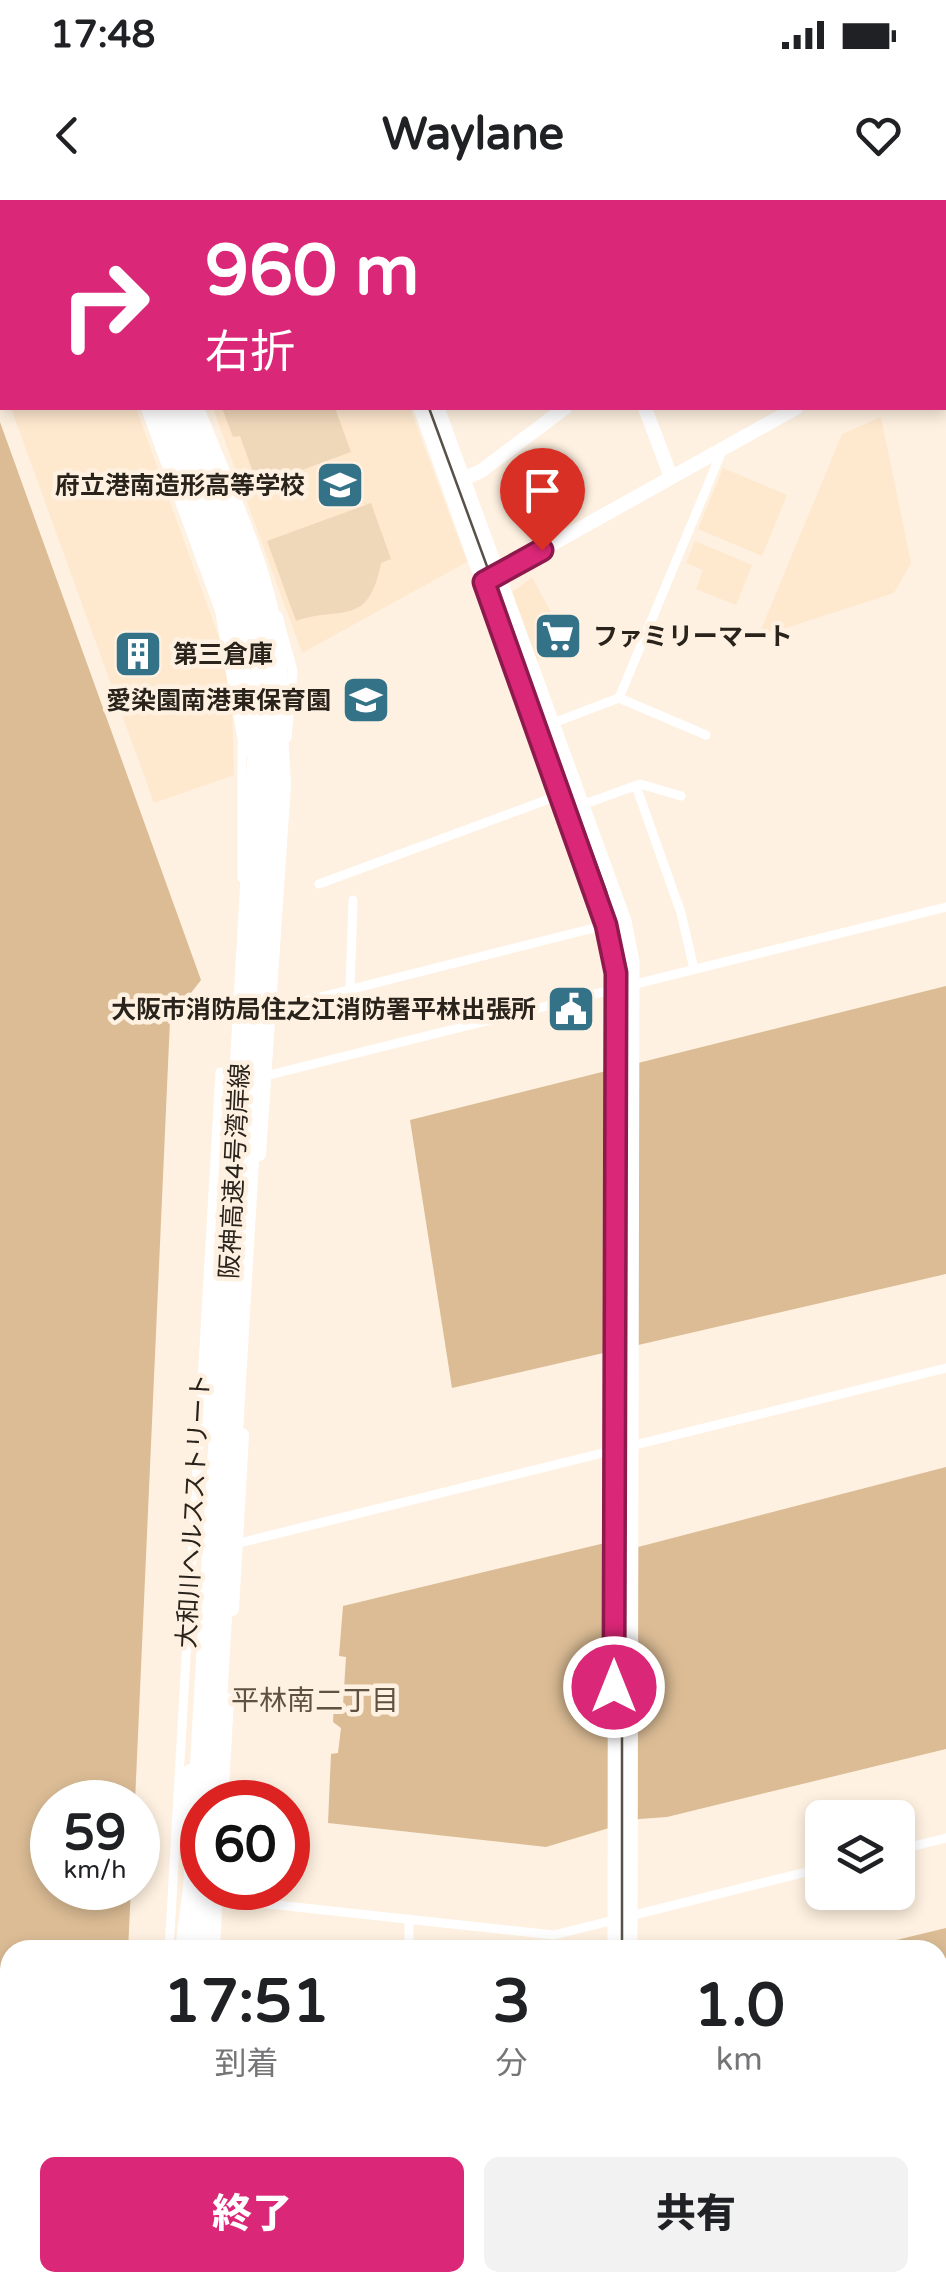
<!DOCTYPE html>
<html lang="ja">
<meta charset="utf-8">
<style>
:root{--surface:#fff;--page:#f2f2f2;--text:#202124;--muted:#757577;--accent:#db2777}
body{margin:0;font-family:"Varela Round","Noto Sans JP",sans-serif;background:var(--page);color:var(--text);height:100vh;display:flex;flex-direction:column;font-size:38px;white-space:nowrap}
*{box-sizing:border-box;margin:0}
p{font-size:32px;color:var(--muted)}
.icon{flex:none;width:55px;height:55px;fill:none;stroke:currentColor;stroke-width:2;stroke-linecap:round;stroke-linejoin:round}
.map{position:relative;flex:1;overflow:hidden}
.details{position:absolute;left:0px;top:1740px;width:948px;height:352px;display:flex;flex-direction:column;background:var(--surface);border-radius:30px 30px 0 0;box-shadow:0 5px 15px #0003}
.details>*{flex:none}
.hud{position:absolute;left:0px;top:0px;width:948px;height:210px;box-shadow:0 5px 15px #0003;background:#db2777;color:#fff;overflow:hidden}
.controls{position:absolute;left:805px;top:1600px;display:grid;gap:20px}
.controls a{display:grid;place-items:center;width:110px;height:110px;border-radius:15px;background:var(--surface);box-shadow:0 5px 15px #0003;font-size:50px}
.speed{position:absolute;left:30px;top:1580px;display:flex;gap:20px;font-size:50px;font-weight:700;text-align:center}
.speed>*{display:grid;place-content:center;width:130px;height:130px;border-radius:50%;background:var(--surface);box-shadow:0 5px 15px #0003;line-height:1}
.speed small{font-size:25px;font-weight:400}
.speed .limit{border:15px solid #d22;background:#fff;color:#111}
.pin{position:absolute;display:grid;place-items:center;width:85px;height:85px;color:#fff;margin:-102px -42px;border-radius:50% 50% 50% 0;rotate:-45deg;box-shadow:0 0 10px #0007}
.pin .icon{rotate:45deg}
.me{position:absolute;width:110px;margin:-55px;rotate:0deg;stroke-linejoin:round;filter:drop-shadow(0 0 8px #0008)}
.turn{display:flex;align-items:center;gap:35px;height:210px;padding:0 40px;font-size:45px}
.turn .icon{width:130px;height:130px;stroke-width:2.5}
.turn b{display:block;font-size:70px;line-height:85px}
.eta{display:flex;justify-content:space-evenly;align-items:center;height:170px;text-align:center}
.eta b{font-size:60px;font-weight:800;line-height:70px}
.primary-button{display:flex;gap:20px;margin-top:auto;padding:20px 40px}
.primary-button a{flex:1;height:115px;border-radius:15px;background:var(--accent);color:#fff;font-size:40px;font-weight:800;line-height:115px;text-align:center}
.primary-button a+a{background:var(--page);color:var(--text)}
.status{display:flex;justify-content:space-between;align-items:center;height:70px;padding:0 50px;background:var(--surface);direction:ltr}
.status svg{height:28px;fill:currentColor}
header{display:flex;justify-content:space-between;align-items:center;height:130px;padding:0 40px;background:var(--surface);font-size:45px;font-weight:800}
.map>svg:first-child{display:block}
.built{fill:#fee8ce}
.green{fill:#efd7ba}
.water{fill:#dbbc95}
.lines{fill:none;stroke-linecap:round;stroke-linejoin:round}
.street{stroke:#fff;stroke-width:9}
.secondary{stroke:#fff;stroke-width:14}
.primary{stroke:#fff;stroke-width:15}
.highway{stroke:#fff;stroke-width:18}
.tram{stroke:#585148;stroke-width:2.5}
.route-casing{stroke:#8e194d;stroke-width:25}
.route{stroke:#db2777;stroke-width:18}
.labels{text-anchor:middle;stroke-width:9;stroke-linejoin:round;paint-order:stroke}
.poi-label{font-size:25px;font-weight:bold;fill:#29231c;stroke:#fef1e1;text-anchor:end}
.street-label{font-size:25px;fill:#29231c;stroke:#fef1e1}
.neighbourhood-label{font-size:28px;fill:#5f5241;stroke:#fef1e1}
</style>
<div class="status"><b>17:48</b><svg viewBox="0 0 49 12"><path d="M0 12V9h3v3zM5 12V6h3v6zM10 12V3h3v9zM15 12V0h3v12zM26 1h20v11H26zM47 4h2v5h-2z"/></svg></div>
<header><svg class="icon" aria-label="back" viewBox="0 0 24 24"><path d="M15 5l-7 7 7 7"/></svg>Waylane<svg class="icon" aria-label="heart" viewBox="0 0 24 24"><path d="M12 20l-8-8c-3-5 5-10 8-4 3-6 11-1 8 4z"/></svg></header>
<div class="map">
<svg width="946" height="2091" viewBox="0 0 946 2091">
<rect width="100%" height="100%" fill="#fef1e1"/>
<!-- built -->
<path class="built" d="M 11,208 L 136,208 L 222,446 L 232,504 L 234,575 L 154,603 Z
M 213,208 L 410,208 L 467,362 L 302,453 Z
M 881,217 L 911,363 L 894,393 L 758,437 L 842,234 Z
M 723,268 L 787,295 L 762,356 L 698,329 Z
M 695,341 L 752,365 L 736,405 L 696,389 L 703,370 L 686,363 Z
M 532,377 L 570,448 L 537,460 L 512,392 Z"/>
<!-- green -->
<path class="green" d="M 222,208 L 335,208 L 351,252 L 258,286 L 240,236 L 233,237 Z
M 371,303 L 391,359 L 381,363 C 368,429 341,405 296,421 L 267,341 Z"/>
<!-- water -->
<path class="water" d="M 0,222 L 201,780 L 170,820 L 135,1602 L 52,1602 L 52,1688 L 131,1688 L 128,1750 L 10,1750 L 10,2082 L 119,2083 L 119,2091 L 0,2091 Z
M 946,786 L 946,1074 L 452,1188 L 410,920 Z
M 946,1267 L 946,1549 L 667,1617 L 639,1619 L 546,1647 L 328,1623 L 331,1554 L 338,1553 L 341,1528 L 333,1522 L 334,1505 L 343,1505 L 346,1457 L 339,1456 L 343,1406 L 605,1343 L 638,1347 Z
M 946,1728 L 946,2012 L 938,2014 L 938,1750 L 855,1750 Z"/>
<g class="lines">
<!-- street -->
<path class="street" d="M 128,0 L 128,2
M 278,416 L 293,471 L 287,538
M 619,498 L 706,535
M 553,523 L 619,498 L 722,251
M 636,586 L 681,713 L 694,769
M 582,605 L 640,584 L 681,596
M 242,678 L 242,544
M 319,684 L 560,595
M 350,789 L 353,700
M 269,810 L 610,724
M 260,873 L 265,876 L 946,707
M 235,1344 L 946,1168
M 898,1650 L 946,1638
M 212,1698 L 554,1735 L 822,1668
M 409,1719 L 409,1750
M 169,1750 L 220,872
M 482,2082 L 484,2091
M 152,2091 L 153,2082
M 168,2091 L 168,2082"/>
<!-- secondary -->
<path class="secondary" d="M 81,0 L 82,2
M 567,2 L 573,0
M 829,2 L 832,0
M 945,105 L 946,104
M 645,208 L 671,277
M 463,279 L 481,271 L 565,208
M 484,382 L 796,208
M 259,954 L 284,584 L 278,482
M 210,1225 L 218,1077
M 232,1409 L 242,1235
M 221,1602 L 227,1500
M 187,1630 L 190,1571
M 213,1750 L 216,1688
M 354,2082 L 358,2091
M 369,2082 L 372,2091
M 570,2082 L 572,2091"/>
<!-- primary -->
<path class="primary" d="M 346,0 L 347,2
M 362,0 L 363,2
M 421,208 L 606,725 L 616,773 L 615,1750
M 437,208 L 624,721 L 632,762 L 630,1750
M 658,2082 L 660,2091
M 676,2082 L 678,2091"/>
<!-- highway -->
<path class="highway" d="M 95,0 L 96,2
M 114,0 L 115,2
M 150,208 L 224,410 L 248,547
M 162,208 C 205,313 253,414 258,529 L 192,1688 L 184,1750
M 177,208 C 208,283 245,359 262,440 C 276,506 272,573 269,640 L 212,1602
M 195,208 C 229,297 279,390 279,488
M 200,1750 L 207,1688
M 45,2091 L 49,2082
M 65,2091 L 69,2082"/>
<!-- tram -->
<path class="tram" d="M 347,0 L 348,2
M 429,208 L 606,691 L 622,755 L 622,1750
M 669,2082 L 671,2091"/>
</g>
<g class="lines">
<!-- route casing -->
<g class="route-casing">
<path id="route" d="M 542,350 L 484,382 L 606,725 L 616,773 L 614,1487"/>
</g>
<!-- route -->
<use href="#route" class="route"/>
</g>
<!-- icons -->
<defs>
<g id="school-square" transform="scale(2.5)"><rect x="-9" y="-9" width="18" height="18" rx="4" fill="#347288" stroke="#fef1e1"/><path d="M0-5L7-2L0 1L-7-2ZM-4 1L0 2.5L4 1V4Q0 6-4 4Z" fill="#fff"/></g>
<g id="supermarket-square" transform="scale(2.5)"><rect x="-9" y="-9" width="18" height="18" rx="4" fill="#347288" stroke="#fef1e1"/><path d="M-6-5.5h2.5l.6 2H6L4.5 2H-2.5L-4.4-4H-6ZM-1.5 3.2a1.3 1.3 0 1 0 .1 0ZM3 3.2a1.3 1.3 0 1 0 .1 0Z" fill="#fff"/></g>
<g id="building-square" transform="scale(2.5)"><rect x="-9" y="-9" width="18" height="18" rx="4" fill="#347288" stroke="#fef1e1"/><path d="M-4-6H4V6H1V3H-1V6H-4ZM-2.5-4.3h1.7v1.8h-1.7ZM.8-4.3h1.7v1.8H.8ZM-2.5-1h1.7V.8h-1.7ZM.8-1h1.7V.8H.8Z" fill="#fff"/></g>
<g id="civic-square" transform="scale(2.5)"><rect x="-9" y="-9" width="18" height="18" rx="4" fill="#347288" stroke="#fef1e1"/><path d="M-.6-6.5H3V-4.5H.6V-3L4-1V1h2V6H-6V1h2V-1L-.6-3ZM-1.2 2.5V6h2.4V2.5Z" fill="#fff"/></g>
</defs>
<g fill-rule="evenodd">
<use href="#school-square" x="340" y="285"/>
<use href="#supermarket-square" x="558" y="436"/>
<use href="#building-square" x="138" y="454"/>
<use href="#school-square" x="366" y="500"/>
<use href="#civic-square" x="571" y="809"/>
</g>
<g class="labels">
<!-- poi labels -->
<g class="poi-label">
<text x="305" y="294">府立港南造形高等学校</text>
<text x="593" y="445" text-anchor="start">ファミリーマート</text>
<text x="173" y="463" text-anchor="start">第三倉庫</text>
<text x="331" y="509">愛染園南港東保育園</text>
<text x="536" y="818">大阪市消防局住之江消防署平林出張所</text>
</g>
<!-- street labels -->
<g class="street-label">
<text transform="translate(234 971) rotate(-87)" y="9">阪神高速4号湾岸線</text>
<text transform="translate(193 1311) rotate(-87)" y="9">大和川ヘルスストリート</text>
</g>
<!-- neighbourhood labels -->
<g class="neighbourhood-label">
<text x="315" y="1510">平林南二丁目</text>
</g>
</g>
</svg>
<div class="controls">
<a><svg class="icon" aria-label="layers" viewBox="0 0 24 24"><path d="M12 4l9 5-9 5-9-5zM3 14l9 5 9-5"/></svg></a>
</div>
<div class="speed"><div>59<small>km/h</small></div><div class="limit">60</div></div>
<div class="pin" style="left:542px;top:350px;background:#d93025"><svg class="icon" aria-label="arrive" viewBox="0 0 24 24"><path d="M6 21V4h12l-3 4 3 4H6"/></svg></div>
<svg class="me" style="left:614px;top:1487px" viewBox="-20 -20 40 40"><circle r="17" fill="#db2777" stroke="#fff" stroke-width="3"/><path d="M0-11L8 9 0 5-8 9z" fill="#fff"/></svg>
<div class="hud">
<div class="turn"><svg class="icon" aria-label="right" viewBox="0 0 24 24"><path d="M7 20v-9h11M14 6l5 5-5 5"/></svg><div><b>960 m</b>右折</div></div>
</div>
<section class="details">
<div class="eta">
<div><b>17:51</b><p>到着</p></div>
<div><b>3</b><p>分</p></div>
<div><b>1.0</b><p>km</p></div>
</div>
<div class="primary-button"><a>終了</a><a>共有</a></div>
</section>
</div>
